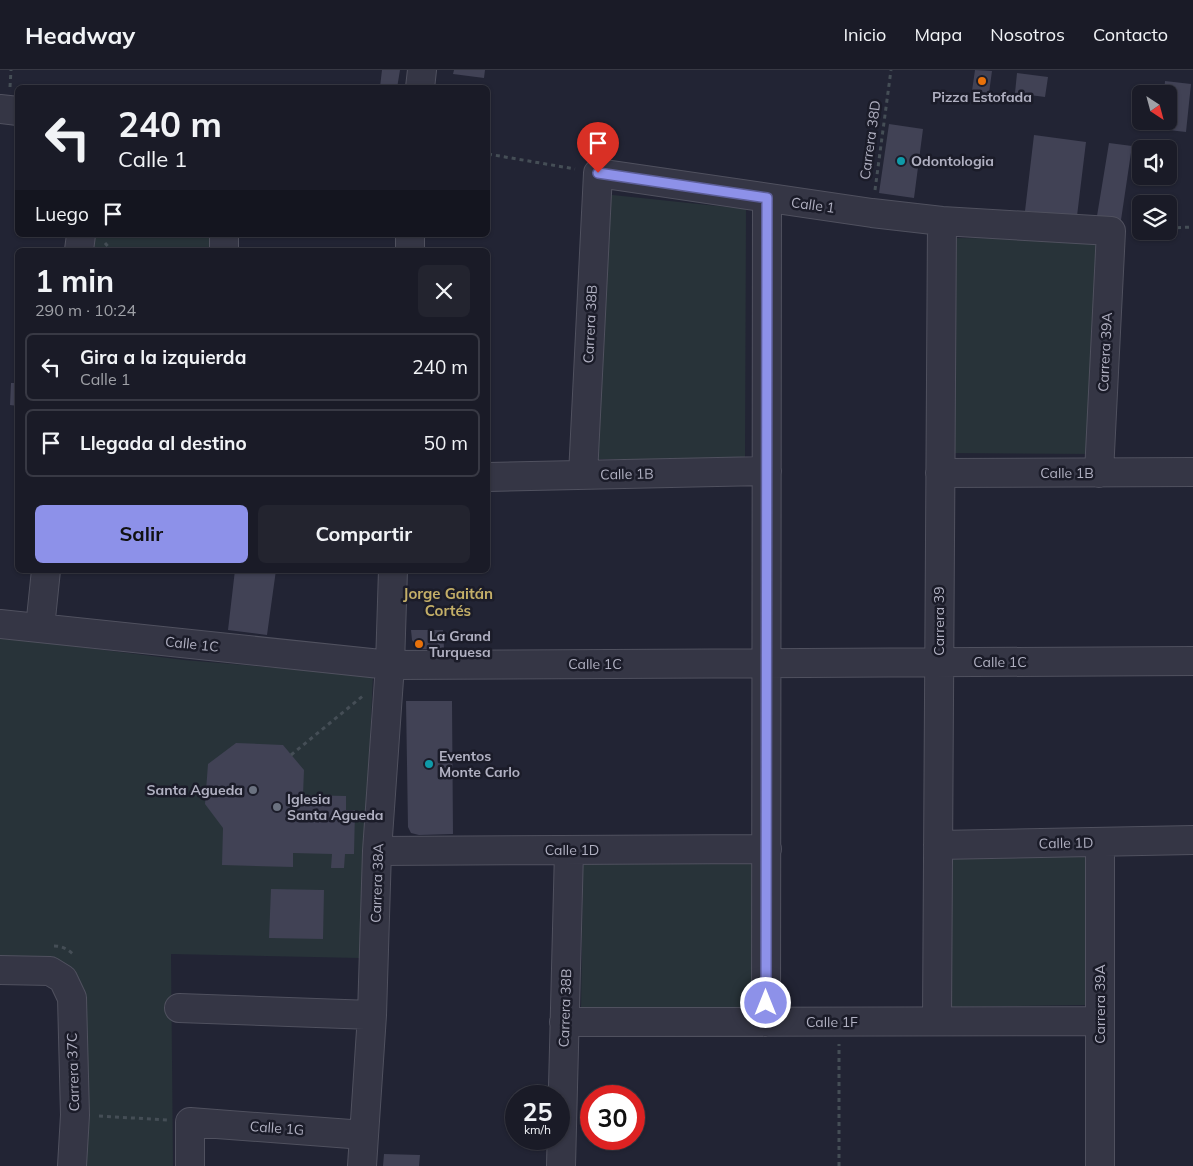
<!DOCTYPE html>
<html lang="es">
<meta charset="utf-8">
<style>
:root{--surface:#1a1b27;--page:#23242f;--text:#f1f3f6;--muted:#9fa1a7;--line:#383944;--accent:#8d91e9}
body{margin:0;font-family:Mulish,sans-serif;background:var(--page);color:var(--text);height:100vh;display:flex;flex-direction:column;font-size:19px;white-space:nowrap}
*{box-sizing:border-box;margin:0}
p{font-size:16px;color:var(--muted)}
.icon{flex:none;width:28px;height:28px;fill:none;stroke:currentColor;stroke-width:2;stroke-linecap:round;stroke-linejoin:round}
.map{position:relative;flex:1;overflow:hidden}
.side{position:absolute;left:15px;top:178px;width:475px;height:325px;display:flex;flex-direction:column;background:var(--surface);border-radius:8px;box-shadow:0 1px 4px #0004,0 0 0 1px var(--line)}
.side>*{flex:none}
.top-card{position:absolute;left:15px;top:15px;width:475px;height:152px;border-radius:8px;box-shadow:0 1px 4px #0004,0 0 0 1px var(--line);background:#1a1b27;color:var(--text);overflow:hidden}
.needle{width:32px;rotate:144deg}
.controls{position:absolute;left:1132px;top:15px;display:grid;gap:10px}
.controls a{display:grid;place-items:center;width:45px;height:45px;border-radius:8px;background:var(--surface);box-shadow:0 1px 4px #0004,0 0 0 1px var(--line);font-size:25px}
.speed{position:absolute;left:505px;top:1015px;display:flex;gap:10px;font-size:25px;font-weight:700;text-align:center}
.speed>*{display:grid;place-content:center;width:65px;height:65px;border-radius:50%;background:var(--surface);box-shadow:0 1px 4px #0004,0 0 0 1px var(--line);line-height:1}
.speed small{font-size:12px;font-weight:400}
.speed .limit{border:8px solid #d22;background:#fff;color:#111}
.pin{position:absolute;display:grid;place-items:center;width:42px;height:42px;color:#fff;margin:-51px -21px;border-radius:50% 50% 50% 0;rotate:-45deg;box-shadow:0 0 5px #0007}
.pin .icon{rotate:45deg}
.me{position:absolute;width:55px;margin:-28px;rotate:0deg;stroke-linejoin:round;filter:drop-shadow(0 0 4px #0008)}
.turn{display:flex;align-items:center;gap:18px;height:105px;padding:0 20px;font-size:22px}
.turn .icon{width:65px;height:65px;stroke-width:2.5}
.turn b{display:block;font-size:35px;line-height:42px}
.then{display:flex;align-items:center;height:48px;padding:0 20px;background:#0003;gap:10px;font-size:19px}
.round{display:grid;place-items:center;flex:none;width:52px;height:52px;border-radius:8px;background:var(--page)}
.head{display:flex;align-items:center;justify-content:space-between;height:85px;padding:0 20px}
h1{font-size:30px;font-weight:700;line-height:38px}
.primary-button{display:flex;gap:10px;margin-top:auto;padding:10px 20px}
.primary-button a{flex:1;height:58px;border-radius:8px;background:var(--accent);color:#111;font-size:20px;font-weight:700;line-height:58px;text-align:center}
.primary-button a+a{background:var(--page);color:var(--text)}
ul{padding:0;list-style:none}
li{display:flex;align-items:center;gap:15px;height:68px;margin:0 10px 8px;padding:0 10px;border:2px solid var(--line);border-radius:8px}
li div{flex:1}
li b{display:block;font-size:19px}
li em{font-style:normal}
header{display:flex;align-items:center;gap:30px;box-sizing:border-box;height:70px;padding:0 25px;background:var(--surface);border-bottom:1px solid var(--line)}
header strong{font-size:24px}
nav{display:flex;gap:28px;margin-inline-start:auto;font-size:18px}
.map>svg:first-child{display:block}
.green{fill:#283339}
.building{fill:#414255}
.lines{fill:none;stroke-linecap:round;stroke-linejoin:round}
.minor-casing{stroke:#50515f;stroke-width:30}
.path{stroke:#454e56;stroke-width:3;stroke-dasharray:4 4;stroke-linecap:butt}
.minor{stroke:#353645;stroke-width:28}
.route-casing{stroke:#5c5e97;stroke-width:12}
.route{stroke:#8d91e9;stroke-width:9}
.food-dot{fill:#e8710a;stroke:#1b1c29;stroke-width:2}
.culture-dot{fill:#0f9aa8;stroke:#1b1c29;stroke-width:2}
.worship-dot{fill:#6b7280;stroke:#1b1c29;stroke-width:2}
.labels{text-anchor:middle;stroke-width:5;stroke-linejoin:round;paint-order:stroke}
.poi-label{font-size:14px;font-weight:bold;fill:#b0b0c1;stroke:#1b1c29;text-anchor:start}
.street-label{font-size:14px;fill:#b0b0c1;stroke:#1b1c29}
.neighbourhood-label{font-size:15px;font-weight:bold;fill:#c4af68;stroke:#1b1c29}
</style>
<header>
<strong>Headway</strong>
<nav><a>Inicio</a><a>Mapa</a><a>Nosotros</a><a>Contacto</a></nav>
</header>
<div class="map">
<svg width="1193" height="1096" viewBox="0 0 1193 1096">
<rect width="100%" height="100%" fill="#222434"/>
<!-- green -->
<path class="green" d="M 603,124 L 746,139 L 745,390 L 594,389 Z
M 92,165 L 212,165 L 212,180 L 90,180 Z
M 950,168 L 1099,169 L 1096,384 L 946,383 Z
M 0,567 L 184,590 L 373,606 L 360,888 L 171,884 L 173,1096 L 81,1096 L 67,896 L 55,887 L 0,886 Z
M 1088,784 L 1088,935 L 948,937 L 948,785 Z
M 583,791 L 754,792 L 752,942 L 581,941 Z"/>
<!-- building -->
<path class="building" d="M 382,0 L 400,0 L 397,18 L 380,17 Z
M 454,0 L 485,0 L 484,8 L 453,4 Z
M 975,0 L 992,1 L 989,23 L 972,21 Z
M 1017,3 L 1048,7 L 1045,27 L 1015,23 Z
M 1165,11 L 1191,14 L 1186,62 L 1160,59 L 1161,51 L 1169,51 L 1169,24 L 1164,24 Z
M 889,54 L 923,59 L 914,128 L 879,123 Z
M 1034,65 L 1086,72 L 1077,146 L 1025,141 Z
M 1109,73 L 1132,76 L 1121,150 L 1097,146 Z
M 11,313 L 18,313 L 18,336 L 10,335 Z
M 235,500 L 276,500 L 267,565 L 228,560 Z
M 411,560 L 443,560 L 444,579 L 421,579 L 415,575 L 412,570 Z
M 406,631 L 452,631 L 453,764 L 419,765 L 411,763 L 408,757 Z
M 236,673 L 283,675 L 304,700 L 303,725 L 346,726 L 346,740 L 355,740 L 354,784 L 345,784 L 344,798 L 331,798 L 332,784 L 293,783 L 293,797 L 222,795 L 223,758 L 205,734 L 208,694 Z
M 271,819 L 324,820 L 323,869 L 269,868 Z
M 384,1084 L 420,1085 L 419,1096 L 383,1096 Z"/>
<g class="lines">
<!-- minor casing -->
<g class="minor-casing">
<path id="minor" d="M 420,18 L 422,0
M 0,39 L 18,41
M 79,180 L 81,165
M 224,180 L 224,165
M 410,180 L 410,165
M 940,403 L 1193,402
M 583,405 L 598,103 L 872,143 L 942,151 L 1111,161 L 1099,403
M 488,407 L 767,401
M 0,554 L 390,595 L 1193,591
M 40,558 L 46,500
M 1100,772 L 1100,1096
M 938,775 L 1193,770
M 377,781 L 767,779
M 0,900 L 50,901 L 63,909 L 72,928 L 75,1045 L 72,1096
M 179,938 L 372,945
M 937,951 L 942,151
M 564,952 L 1100,951
M 766,952 L 767,128
M 190,1096 L 190,1052 L 364,1065
M 362,1096 L 372,945 L 377,781 L 390,595 L 393,500
M 561,1096 L 569,780"/>
</g>
<!-- path -->
<path class="path" d="M 10,17 L 11,0
M 488,84 L 575,99
M 875,120 L 891,0
M 1169,158 L 1193,157
M 105,173 L 111,180
M 291,685 L 364,625
M 54,876 C 63,876 69,880 75,886
M 99,1046 L 167,1050
M 839,1096 L 839,974"/>
<!-- minor -->
<use href="#minor" class="minor"/>
</g>
<g class="lines">
<!-- route casing -->
<g class="route-casing">
<path id="route" d="M 598,103 L 767,128 L 766,933"/>
</g>
<!-- route -->
<use href="#route" class="route"/>
</g>
<!-- markers -->
<g class="food-dot">
<circle cx="982" cy="11" r="5"/>
<circle cx="419" cy="574" r="5"/>
</g>
<g class="culture-dot">
<circle cx="901" cy="91" r="5"/>
<circle cx="429" cy="694" r="5"/>
</g>
<g class="worship-dot">
<circle cx="253" cy="720" r="5"/>
<circle cx="277" cy="737" r="5"/>
</g>
<g class="labels">
<!-- poi labels -->
<g class="poi-label">
<text x="982" y="32" text-anchor="middle">Pizza Estofada</text>
<text x="911" y="96">Odontologia</text>
<text x="429" y="571">La Grand<tspan x="429" dy="16">Turquesa</tspan></text>
<text x="439" y="691">Eventos<tspan x="439" dy="16">Monte Carlo</tspan></text>
<text x="243" y="725" text-anchor="end">Santa Agueda</text>
<text x="287" y="734">Iglesia<tspan x="287" dy="16">Santa Agueda</tspan></text>
</g>
<!-- street labels -->
<g class="street-label">
<text transform="translate(870 70) rotate(-82)" y="5">Carrera 38D</text>
<text transform="translate(813 135) rotate(8)" y="5">Calle 1</text>
<text transform="translate(590 254) rotate(-87)" y="5">Carrera 38B</text>
<text transform="translate(1105 282) rotate(-87)" y="5">Carrera 39A</text>
<text x="1067" y="408">Calle 1B</text>
<text transform="translate(627 404) rotate(-1)" y="5">Calle 1B</text>
<text transform="translate(939 551) rotate(-90)" y="5">Carrera 39</text>
<text transform="translate(192 574) rotate(6)" y="5">Calle 1C</text>
<text x="1000" y="597">Calle 1C</text>
<text x="595" y="599">Calle 1C</text>
<text transform="translate(1066 773) rotate(-1)" y="5">Calle 1D</text>
<text x="572" y="785">Calle 1D</text>
<text transform="translate(377 813) rotate(-88)" y="5">Carrera 38A</text>
<text transform="translate(1100 934) rotate(-90)" y="5">Carrera 39A</text>
<text transform="translate(565 938) rotate(-88)" y="5">Carrera 38B</text>
<text x="832" y="957">Calle 1F</text>
<text transform="translate(73 1002) rotate(-92)" y="5">Carrera 37C</text>
<text transform="translate(277 1058) rotate(4)" y="5">Calle 1G</text>
</g>
<!-- neighbourhood labels -->
<g class="neighbourhood-label">
<text x="448" y="529">Jorge Gaitán<tspan x="448" dy="17">Cortés</tspan></text>
</g>
</g>
</svg>
<div class="controls">
<a><svg class="needle" viewBox="-14 -14 28 28"><path d="M0-13l5 13h-10z" fill="#e53935"/><path d="M0 13l5-13h-10z" fill="#9fa1a7"/></svg></a>
<a><svg class="icon" aria-label="sound" viewBox="0 0 24 24"><path d="M4 9h4l5-4v14l-5-4H4zM17 9q2 3 0 6"/></svg></a>
<a><svg class="icon" aria-label="layers" viewBox="0 0 24 24"><path d="M12 4l9 5-9 5-9-5zM3 14l9 5 9-5"/></svg></a>
</div>
<div class="speed"><div>25<small>km/h</small></div><div class="limit">30</div></div>
<div class="pin" style="left:598px;top:103px;background:#d93025"><svg class="icon" aria-label="arrive" viewBox="0 0 24 24"><path d="M6 21V4h12l-3 4 3 4H6"/></svg></div>
<svg class="me" style="left:766px;top:933px" viewBox="-20 -20 40 40"><circle r="17" fill="#8d91e9" stroke="#fff" stroke-width="3"/><path d="M0-11L8 9 0 5-8 9z" fill="#fff"/></svg>
<div class="top-card">
<div class="turn"><svg class="icon" aria-label="left" viewBox="0 0 24 24"><path d="M17 20v-9H6M10 6l-5 5 5 5"/></svg><div><b>240 m</b>Calle 1</div></div>
<div class="then">Luego<svg class="icon" aria-label="arrive" viewBox="0 0 24 24"><path d="M6 21V4h12l-3 4 3 4H6"/></svg></div>
</div>
<section class="side">
<div class="head"><div><h1>1 min</h1><p>290 m · 10:24</p></div><a class="round"><svg class="icon" aria-label="close" viewBox="0 0 24 24"><path d="M6 6l12 12M18 6L6 18"/></svg></a></div>
<ul>
<li><svg class="icon" aria-label="left" viewBox="0 0 24 24"><path d="M17 20v-9H6M10 6l-5 5 5 5"/></svg><div><b>Gira a la izquierda</b><p>Calle 1</p></div><em>240 m</em></li>
<li><svg class="icon" aria-label="arrive" viewBox="0 0 24 24"><path d="M6 21V4h12l-3 4 3 4H6"/></svg><div><b>Llegada al destino</b></div><em>50 m</em></li>
</ul>
<div class="primary-button"><a>Salir</a><a>Compartir</a></div>
</section>
</div>
